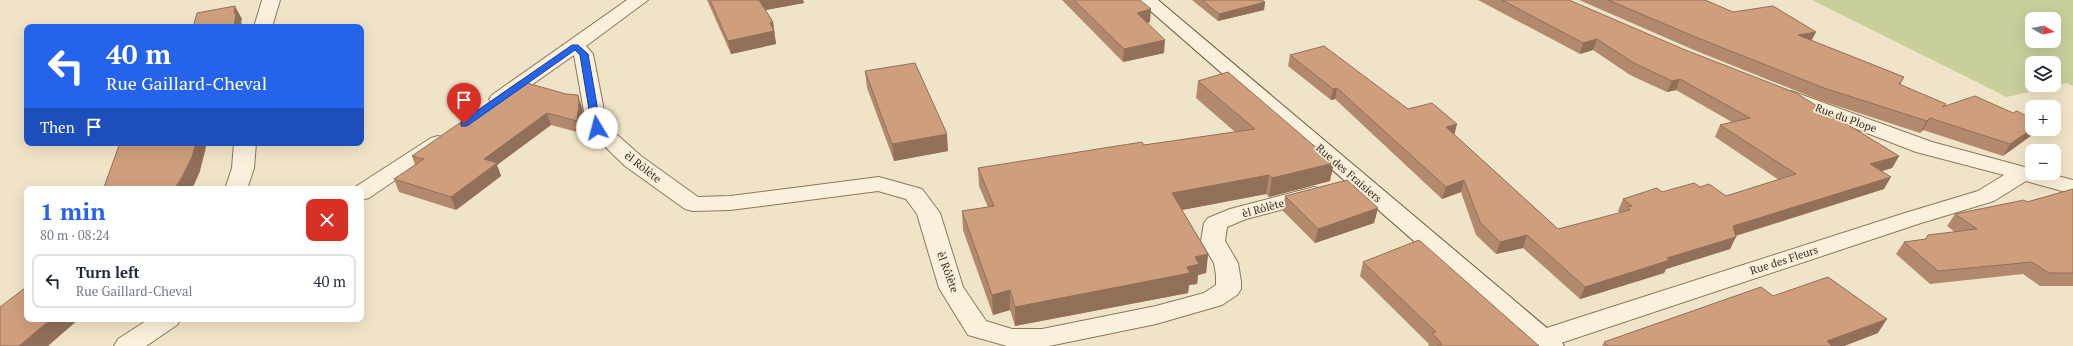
<!DOCTYPE html>
<meta charset="utf-8">
<style>
:root{--surface:#fff;--page:#f6f6f7;--text:#1f2937;--muted:#747a83;--line:#e0e1e3;--accent:#2563eb}
body{margin:0;font-family:"PT Serif",serif;background:var(--page);color:var(--text);height:100vh;display:flex;flex-direction:column;font-size:15px;white-space:nowrap}
*{box-sizing:border-box;margin:0}
p{font-size:13px;color:var(--muted)}
.icon{flex:none;width:22px;height:22px;fill:none;stroke:currentColor;stroke-width:2;stroke-linecap:round;stroke-linejoin:round}
.map{position:relative;flex:1;overflow:hidden}
.sheet{position:absolute;left:24px;top:186px;width:340px;height:136px;display:flex;flex-direction:column;background:var(--surface);border-radius:8px;box-shadow:0 4px 16px #0002}
.sheet>*{flex:none}
.hud{position:absolute;left:24px;top:24px;width:340px;height:122px;border-radius:8px;box-shadow:0 4px 16px #0002;background:#2563eb;color:#fff;overflow:hidden}
.needle{width:26px;rotate:99deg}
.fabs{position:absolute;left:2025px;top:12px;display:grid;gap:8px}
.fabs a{display:grid;place-items:center;width:36px;height:36px;border-radius:8px;background:var(--surface);box-shadow:0 4px 16px #0002;font-size:20px}
.pin{position:absolute;display:grid;place-items:center;width:34px;height:34px;color:#fff;margin:-41px -17px;border-radius:50% 50% 50% 0;rotate:-45deg;box-shadow:0 0 4px #0007}
.pin .icon{rotate:45deg}
.me{position:absolute;width:44px;margin:-22px;rotate:352deg;stroke-linejoin:round;filter:drop-shadow(0 0 3px #0008)}
.turn{display:flex;align-items:center;gap:14px;height:84px;padding:0 16px;font-size:18px}
.turn .icon{width:52px;height:52px;stroke-width:2.5}
.turn b{display:block;font-size:28px;line-height:34px}
.then{display:flex;align-items:center;height:38px;padding:0 16px;background:#0003;gap:8px;font-size:15px}
.round{display:grid;place-items:center;flex:none;width:42px;height:42px;border-radius:8px;background:var(--page)}
.head{display:flex;align-items:center;justify-content:space-between;height:68px;padding:0 16px}
h1{font-size:24px;font-weight:800;line-height:30px;color:var(--accent)}
ul{padding:0;list-style:none}
li{display:flex;align-items:center;gap:12px;height:54px;margin:0 8px 6px;padding:0 8px;border:2px solid var(--line);border-radius:8px}
li div{flex:1}
li b{display:block;font-size:15px}
li em{font-style:normal}
.map>svg:first-child{display:block}
.green{fill:#c9cf9b;fill-rule:evenodd}
.lines{fill:none;stroke-linecap:round;stroke-linejoin:round}
.street-casing{stroke:#8d765c;stroke-width:2}
.secondary-casing{stroke:#6f573f;stroke-width:2}
.street{fill:#faf1dc;fill-rule:evenodd}
.secondary{fill:#faf1dc;fill-rule:evenodd}
.wall{fill:#b2896c}
.shaded-wall{fill:#916f58}
.building{fill:#cf9f7d;stroke:#916f58}
.route{fill:#2563eb;stroke:#184099}
.labels{text-anchor:middle;stroke-width:3.5;stroke-linejoin:round;paint-order:stroke}
.street-label{font-size:11px;fill:#3d2e20;stroke:#f7eed8}
</style>
<div class="map">
<svg width="2073" height="346" viewBox="0 0 2073 346">
<rect width="100%" height="100%" fill="#f0e4c8"/>
<!-- green -->
<path class="green" d="M 1812,0 L 2073,0 L 2073,86 L 2067,83 L 2007,97 ZM 2032,19 L 2054,19 L 2054,41 L 2032,41 ZM 2032,63 L 2054,63 L 2054,85 L 2032,85 Z"/>
<g class="lines">
<!-- street casing -->
<g class="street-casing">
<path id="street" d="M 262,0 L 280,0 L 272,27 L 254,27 Z
M 627,0 L 648,0 L 586,46 L 593,54 L 607,126 L 641,156 L 698,197 L 730,196 L 879,177 L 922,189 L 940,213 L 963,287 L 986,321 L 1012,329 L 1042,329 L 1156,306 L 1204,293 L 1216,285 L 1216,275 L 1214,263 L 1201,241 L 1204,223 L 1208,218 L 1230,209 L 1314,187 L 1322,189 L 1325,194 L 1322,199 L 1246,219 L 1227,227 L 1225,241 L 1238,263 L 1241,282 L 1241,289 L 1237,295 L 1222,305 L 1156,324 L 1049,346 L 1007,346 L 968,335 L 939,288 L 917,214 L 906,199 L 878,191 L 730,210 L 693,211 L 685,209 L 625,166 L 590,132 L 587,128 L 574,55 L 506,103 L 499,105 L 492,103 L 489,99 L 492,95 Z
M 1791,91 L 1932,142 L 2032,169 L 2032,173 L 2046,173 L 2073,180 L 2073,194 L 2026,181 L 1994,201 L 1921,223 L 1552,346 L 1534,346 L 1530,339 L 1534,332 L 1905,213 L 1978,191 L 2004,175 L 1916,152 L 1784,101 L 1781,97 L 1784,93 Z
M 438,136 L 445,138 L 449,142 L 445,146 L 369,198 L 361,200 L 361,189 L 352,189 L 431,138 Z
M 234,143 L 256,143 L 254,168 L 247,189 L 225,189 L 232,168 Z
M 149,319 L 181,319 L 177,325 L 146,346 L 114,346 L 118,339 Z"/>
</g>
<!-- secondary casing -->
<g class="secondary-casing">
<path id="secondary" d="M 1138,0 L 1158,0 L 1560,339 L 1564,346 L 1534,346 Z"/>
</g>
<!-- street -->
<use href="#street" class="street"/>
<!-- secondary -->
<use href="#secondary" class="secondary"/>
</g>
<!-- wall -->
<path class="wall" d="M 707,0 L 803,0 L 804,3 L 765,10 L 773,22 L 776,44 L 731,54 Z
M 1062,0 L 1140,0 L 1150,22 L 1147,23 L 1164,53 L 1123,62 Z
M 1192,0 L 1262,0 L 1265,2 L 1264,10 L 1218,21 Z
M 1478,0 L 1569,0 L 1899,156 L 1892,168 L 1881,171 L 1884,189 L 1736,236 L 1730,249 L 1666,269 L 1664,273 L 1580,299 L 1523,248 L 1496,254 L 1476,235 L 1461,192 L 1442,199 L 1335,99 L 1331,100 L 1288,66 L 1290,55 L 1408,109 L 1455,135 L 1558,229 L 1620,213 L 1618,211 L 1623,199 L 1700,187 L 1726,196 L 1779,180 L 1715,137 L 1720,125 L 1732,122 L 1676,90 L 1667,92 L 1630,75 L 1593,50 L 1580,54 Z
M 1579,0 L 1705,0 L 1733,12 L 1816,32 L 1811,41 L 1904,77 L 1900,85 L 1944,107 L 2032,129 L 2036,129 L 2032,135 L 2003,156 L 1923,130 L 1920,133 L 1819,100 L 1694,50 Z
M 865,71 L 948,151 L 894,161 L 867,88 Z
M 1198,81 L 1330,181 L 1269,197 L 1266,194 L 1182,210 L 1208,254 L 1206,273 L 1198,275 L 1197,284 L 1189,285 L 1188,293 L 1015,326 L 1010,310 L 993,315 L 963,230 L 962,211 L 988,207 L 979,186 L 978,168 L 1235,132 L 1196,98 Z
M 566,94 L 582,107 L 583,114 L 581,133 L 551,125 L 497,165 L 501,176 L 456,210 L 399,192 L 394,179 L 415,165 L 412,156 Z
M 200,171 L 192,189 L 105,189 L 104,187 Z
M 2073,189 L 2073,286 L 2040,286 L 2023,274 L 1930,284 L 1896,254 L 1904,242 L 1925,239 L 1928,235 L 1955,232 L 1947,226 L 1955,214 L 2027,202 Z
M 1285,196 L 1378,208 L 1374,223 L 1315,243 L 1283,211 Z
M 1363,262 L 1539,346 L 1428,346 L 1429,344 L 1360,276 Z
M 1773,296 L 1878,333 L 1844,346 L 1602,346 L 1604,342 Z"/>
<!-- shaded-wall -->
<path class="shaded-wall" d="M 758,0 L 803,0 L 804,3 L 760,11 Z
M 1265,2 L 1264,10 L 1218,21 L 1219,14 Z
M 235,6 L 242,19 L 241,22 L 243,26 L 242,27 L 234,27 L 234,13 Z
M 1151,9 L 1150,22 L 1136,26 L 1137,13 Z
M 773,22 L 776,44 L 731,54 L 728,41 L 770,23 Z
M 1816,32 L 1810,43 L 1798,35 Z
M 1597,39 L 1593,50 L 1580,54 L 1583,43 Z
M 1165,40 L 1164,53 L 1123,62 L 1124,49 Z
M 1680,79 L 1676,90 L 1667,92 L 1672,81 Z
M 1337,88 L 1335,99 L 1331,100 L 1333,89 Z
M 578,95 L 582,107 L 583,114 L 581,133 L 577,121 Z
M 547,113 L 551,125 L 497,165 L 501,176 L 456,210 L 451,197 L 484,159 Z
M 1930,118 L 1923,130 L 1920,133 L 1927,121 Z
M 1457,124 L 1454,136 L 1446,127 Z
M 2032,129 L 2036,129 L 2032,135 L 2003,156 L 2010,144 Z
M 947,134 L 948,151 L 894,161 L 892,144 Z
M 196,143 L 207,143 L 200,171 L 192,189 L 174,189 Z
M 1899,156 L 1892,168 L 1863,177 L 1870,164 Z
M 1334,163 L 1330,181 L 1269,197 L 1272,178 Z
M 1269,175 L 1266,194 L 1171,212 L 1172,193 Z
M 1891,177 L 1884,189 L 1727,238 L 1733,226 Z
M 1464,180 L 1461,192 L 1442,199 L 1446,187 Z
M 1378,208 L 1374,223 L 1315,243 L 1318,229 Z
M 1527,235 L 1523,248 L 1496,254 L 1500,242 Z
M 1736,237 L 1730,249 L 1666,269 L 1664,273 L 1580,299 L 1585,287 L 1667,258 Z
M 1208,254 L 1206,273 L 1198,275 L 1197,284 L 1189,285 L 1188,293 L 1015,326 L 1015,307 L 1187,267 L 1195,257 Z
M 1010,290 L 1010,310 L 993,315 L 992,295 Z
M 51,319 L 79,319 L 48,346 L 19,346 Z
M 1887,319 L 1878,333 L 1844,346 L 1824,346 L 1827,341 Z"/>
<!-- building -->
<path class="building" d="M 710,0 L 759,0 L 773,22 L 770,23 L 774,31 L 728,41 Z
M 1074,0 L 1140,0 L 1151,9 L 1137,13 L 1165,40 L 1124,49 Z
M 1202,0 L 1262,0 L 1265,2 L 1219,14 Z
M 1502,0 L 1569,0 L 1683,49 L 1796,93 L 1899,156 L 1870,164 L 1891,177 L 1733,226 L 1736,237 L 1667,258 L 1670,260 L 1585,287 L 1527,235 L 1500,242 L 1480,222 L 1464,180 L 1446,187 L 1337,88 L 1333,89 L 1290,55 L 1324,46 L 1408,109 L 1432,103 L 1457,124 L 1446,127 L 1558,229 L 1630,210 L 1627,207 L 1632,206 L 1623,199 L 1657,188 L 1662,192 L 1694,183 L 1700,187 L 1709,184 L 1726,196 L 1796,174 L 1720,125 L 1750,118 L 1680,79 L 1672,81 L 1634,63 L 1597,39 L 1583,43 Z
M 1608,0 L 1705,0 L 1733,12 L 1773,6 L 1816,32 L 1798,35 L 1904,77 L 1899,84 L 1946,104 L 1942,107 L 1975,96 L 2013,113 L 2017,111 L 2032,119 L 2032,129 L 2010,144 L 1930,118 L 1927,121 L 1824,88 L 1698,38 Z
M 235,6 L 234,13 L 236,13 L 234,27 L 193,27 L 197,13 Z
M 915,63 L 947,134 L 892,144 L 865,71 Z
M 1228,72 L 1334,163 L 1272,178 L 1269,175 L 1172,193 L 1208,254 L 1195,257 L 1199,264 L 1187,267 L 1190,273 L 1015,307 L 1010,290 L 992,295 L 962,211 L 994,206 L 978,168 L 1142,142 L 1144,145 L 1255,129 L 1198,81 Z
M 520,81 L 566,94 L 578,95 L 579,102 L 577,121 L 547,113 L 484,159 L 497,163 L 451,197 L 394,179 L 424,159 L 412,156 Z
M 120,143 L 196,143 L 192,157 L 181,179 L 174,189 L 111,189 L 113,187 L 104,187 Z
M 1347,180 L 1378,208 L 1318,229 L 1285,196 Z
M 2073,189 L 2073,273 L 2049,273 L 2032,262 L 1938,271 L 1904,242 L 1926,239 L 1928,235 L 1977,229 L 1955,214 L 2024,200 L 2027,202 Z
M 1419,240 L 1539,346 L 1437,346 L 1442,344 L 1432,333 L 1436,332 L 1363,262 Z
M 1828,277 L 1887,319 L 1827,341 L 1832,346 L 1608,346 L 1604,342 L 1761,287 L 1773,296 Z
M 25,288 L 27,288 L 27,319 L 51,319 L 19,346 L 0,346 L 0,307 Z"/>
<!-- route -->
<path class="route" d="M 572,45 L 578,45 L 588,54 L 601,128 L 600,130 L 597,130 L 592,128 L 580,55 L 575,50 L 467,126 L 461,126 L 461,122 Z"/>
<g class="labels">
<!-- street labels -->
<g class="street-label">
<text transform="translate(1846 118) rotate(20)" y="4">Rue du Plope</text>
<text transform="translate(643 167) rotate(38)" y="4">èl Rôlète</text>
<text transform="translate(1349 173) rotate(41)" y="4">Rue des Fraisiers</text>
<text transform="translate(1263 208) rotate(-15)" y="4">èl Rôlète</text>
<text transform="translate(1784 260) rotate(-18)" y="4">Rue des Fleurs</text>
<text transform="translate(948 272) rotate(70)" y="4">èl Rôlète</text>
</g>
</g>
</svg>
<div class="fabs">
<a><svg class="needle" viewBox="-14 -14 28 28"><path d="M0-13l5 13h-10z" fill="#e53935"/><path d="M0 13l5-13h-10z" fill="#747a83"/></svg></a>
<a><svg class="icon" aria-label="layers" viewBox="0 0 24 24"><path d="M12 4l9 5-9 5-9-5zM3 14l9 5 9-5"/></svg></a>
<a>+</a>
<a>−</a>
</div>
<div class="pin" style="left:464px;top:124px;background:#d93025"><svg class="icon" aria-label="arrive" viewBox="0 0 24 24"><path d="M6 21V4h12l-3 4 3 4H6"/></svg></div>
<svg class="me" style="left:597px;top:128px" viewBox="-20 -20 40 40"><circle r="19" fill="#fff"/><path d="M0-13L10 11 0 6-10 11z" fill="#2563eb"/></svg>
<div class="hud">
<div class="turn"><svg class="icon" aria-label="left" viewBox="0 0 24 24"><path d="M17 20v-9H6M10 6l-5 5 5 5"/></svg><div><b>40 m</b>Rue Gaillard-Cheval</div></div>
<div class="then">Then<svg class="icon" aria-label="arrive" viewBox="0 0 24 24"><path d="M6 21V4h12l-3 4 3 4H6"/></svg></div>
</div>
<section class="sheet">
<div class="head"><div><h1>1 min</h1><p>80 m · 08:24</p></div><a class="round" style="background:#d93025;color:#fff"><svg class="icon" aria-label="close" viewBox="0 0 24 24"><path d="M6 6l12 12M18 6L6 18"/></svg></a></div>
<ul>
<li><svg class="icon" aria-label="left" viewBox="0 0 24 24"><path d="M17 20v-9H6M10 6l-5 5 5 5"/></svg><div><b>Turn left</b><p>Rue Gaillard-Cheval</p></div><em>40 m</em></li>
</ul>
</section>
</div>
